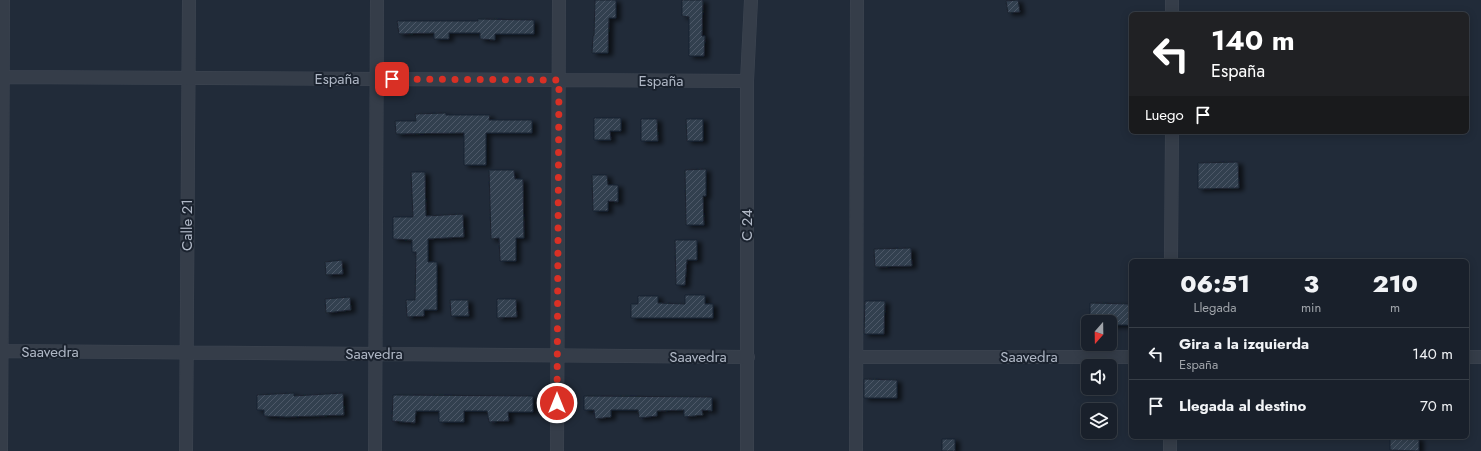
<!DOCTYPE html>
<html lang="es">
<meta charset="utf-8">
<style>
:root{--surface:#19202b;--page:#222833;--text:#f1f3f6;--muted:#9fa3a9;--line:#373e47}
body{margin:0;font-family:Jost,sans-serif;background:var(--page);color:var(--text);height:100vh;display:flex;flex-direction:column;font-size:15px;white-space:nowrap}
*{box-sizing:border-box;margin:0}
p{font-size:13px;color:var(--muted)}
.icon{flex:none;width:22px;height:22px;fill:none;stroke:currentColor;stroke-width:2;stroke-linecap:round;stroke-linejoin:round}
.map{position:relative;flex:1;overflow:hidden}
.details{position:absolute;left:1129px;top:259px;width:340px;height:180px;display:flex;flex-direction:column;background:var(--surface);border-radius:6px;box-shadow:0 2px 10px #0003,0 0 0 1px var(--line)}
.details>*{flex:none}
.guide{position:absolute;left:1129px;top:12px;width:340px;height:122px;border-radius:6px;box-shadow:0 2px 10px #0003,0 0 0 1px var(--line);background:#202124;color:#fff;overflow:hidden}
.needle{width:26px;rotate:200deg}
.tools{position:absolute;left:1081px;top:315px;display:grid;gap:8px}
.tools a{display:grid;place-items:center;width:36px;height:36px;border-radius:6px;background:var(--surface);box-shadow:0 2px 10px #0003,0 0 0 1px var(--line);font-size:20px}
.pin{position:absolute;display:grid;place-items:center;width:34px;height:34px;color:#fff;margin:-17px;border-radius:8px;box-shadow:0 2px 6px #0006}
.me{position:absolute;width:44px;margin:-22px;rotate:0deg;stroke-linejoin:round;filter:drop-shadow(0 0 3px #0008)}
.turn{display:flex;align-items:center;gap:14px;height:84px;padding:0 16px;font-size:18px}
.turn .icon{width:52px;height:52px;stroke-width:2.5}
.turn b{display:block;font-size:28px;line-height:34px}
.then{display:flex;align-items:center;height:38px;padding:0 16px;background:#0003;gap:8px;font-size:15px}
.eta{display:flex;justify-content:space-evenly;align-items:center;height:68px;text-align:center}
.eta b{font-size:24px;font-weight:800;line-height:28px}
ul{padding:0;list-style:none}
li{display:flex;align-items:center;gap:12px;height:52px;padding:0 16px;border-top:1px solid var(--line)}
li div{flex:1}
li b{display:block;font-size:15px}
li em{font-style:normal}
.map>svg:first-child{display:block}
.building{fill:url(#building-hatch);stroke:#1c2430;filter:url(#shadow)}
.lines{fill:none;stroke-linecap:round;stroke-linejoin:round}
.minor-casing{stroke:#3e4652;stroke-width:14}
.minor{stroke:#353d49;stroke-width:13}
.route{stroke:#d93025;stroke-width:7;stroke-dasharray:0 12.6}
.labels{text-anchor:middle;stroke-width:4;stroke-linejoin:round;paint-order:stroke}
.street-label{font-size:15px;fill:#afb7c5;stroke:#1a222e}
</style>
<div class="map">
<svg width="1481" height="451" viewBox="0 0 1481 451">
<defs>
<pattern id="building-hatch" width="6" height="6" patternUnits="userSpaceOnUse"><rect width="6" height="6" fill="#333f50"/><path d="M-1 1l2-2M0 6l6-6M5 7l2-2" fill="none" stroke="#4e5868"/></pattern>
<filter id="shadow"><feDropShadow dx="4.5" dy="2.5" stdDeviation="2" flood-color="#0009"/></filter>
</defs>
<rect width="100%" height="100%" fill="#212b39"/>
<!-- building -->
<path class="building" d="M 595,0 L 616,0 L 616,18 L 609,18 L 608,53 L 592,53 L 593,36 L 594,36 Z
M 682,0 L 703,0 L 702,36 L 705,36 L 704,56 L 689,56 L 689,17 L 682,16 Z
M 1018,0 L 1020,12 L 1008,13 L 1006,1 Z
M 478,19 L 534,20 L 534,34 L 495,34 L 495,40 L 480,39 L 480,33 L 449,33 L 449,39 L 434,39 L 434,33 L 399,34 L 397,21 L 478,21 Z
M 446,113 L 446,115 L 490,115 L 489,120 L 532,120 L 532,133 L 486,133 L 486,165 L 464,165 L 464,133 L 396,134 L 395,121 L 416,121 L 415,114 Z
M 594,118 L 621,118 L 621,131 L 610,131 L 611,140 L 594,140 Z
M 641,119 L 657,119 L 658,141 L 641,141 Z
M 686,119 L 703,119 L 703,141 L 687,141 Z
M 1238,162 L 1239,188 L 1198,189 L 1198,163 Z
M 706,169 L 706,196 L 703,196 L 704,225 L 686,225 L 685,170 Z
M 489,170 L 514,170 L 515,179 L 523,179 L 524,238 L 516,238 L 516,261 L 500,261 L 499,238 L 491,239 Z
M 411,172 L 425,172 L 426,216 L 463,214 L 464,237 L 428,239 L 428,262 L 437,262 L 437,310 L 424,310 L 424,316 L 407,317 L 406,300 L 415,300 L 416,252 L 412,252 L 412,240 L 393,239 L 393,217 L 413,217 Z
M 592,175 L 607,175 L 608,185 L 618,185 L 618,202 L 608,201 L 608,211 L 593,211 Z
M 675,240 L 697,240 L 697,260 L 687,260 L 685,285 L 676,285 Z
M 911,248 L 912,266 L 875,267 L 874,249 Z
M 342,260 L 343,274 L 326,275 L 325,262 Z
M 685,295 L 705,295 L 705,304 L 713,304 L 713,318 L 631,318 L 631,304 L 638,304 L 638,296 L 658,296 L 658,303 L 685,304 Z
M 350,297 L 351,310 L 326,313 L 325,299 Z
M 497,299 L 516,299 L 517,317 L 497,318 Z
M 450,300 L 468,300 L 469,316 L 451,316 Z
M 865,301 L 885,301 L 884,334 L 864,334 Z
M 1090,303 L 1131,304 L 1131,325 L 1110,325 L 1110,322 L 1090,322 Z
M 864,379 L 897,380 L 897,398 L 864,398 Z
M 294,393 L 294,396 L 343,393 L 344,415 L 287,417 L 264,416 L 264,410 L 257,410 L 257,395 Z
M 393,395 L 533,396 L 533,412 L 508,412 L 509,421 L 489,422 L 487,411 L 464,411 L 464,422 L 439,422 L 439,411 L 416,411 L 415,423 L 392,421 Z
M 584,396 L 712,397 L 712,411 L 702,410 L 703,415 L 684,417 L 684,410 L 657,411 L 657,416 L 639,418 L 638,410 L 611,410 L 611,417 L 595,419 L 594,410 L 584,410 Z
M 1390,437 L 1419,438 L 1419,451 L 1390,450 Z
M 942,439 L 955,439 L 955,451 L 942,451 Z"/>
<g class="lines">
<!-- minor casing -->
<g class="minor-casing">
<path id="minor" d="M 1172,0 L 1172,14
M 0,77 L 747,81
M 1171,261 L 1172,132
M 0,351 L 748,357
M 856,357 L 1131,357
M 1467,357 L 1481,357
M 1,451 L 3,0
M 186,451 L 189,0
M 375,451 L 377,0
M 557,451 L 559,0
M 747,451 L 747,81 L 751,0
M 856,451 L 857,0
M 1170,451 L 1170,437"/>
</g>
<!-- minor -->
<use href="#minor" class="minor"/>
</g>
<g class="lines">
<!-- route -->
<path class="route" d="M 392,79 L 559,80 L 557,403"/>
</g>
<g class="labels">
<!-- street labels -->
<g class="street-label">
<text x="337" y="84">España</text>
<text x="661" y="86">España</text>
<text transform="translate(187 225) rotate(-90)" y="5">Calle 21</text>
<text transform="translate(747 225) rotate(-90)" y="5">C 24</text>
<text x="50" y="357">Saavedra</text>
<text x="374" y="359">Saavedra</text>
<text x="698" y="362">Saavedra</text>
<text x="1029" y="362">Saavedra</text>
</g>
</g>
</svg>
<div class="tools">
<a><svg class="needle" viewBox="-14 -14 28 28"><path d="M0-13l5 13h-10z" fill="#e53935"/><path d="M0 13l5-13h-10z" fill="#9fa3a9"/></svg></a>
<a><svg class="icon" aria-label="sound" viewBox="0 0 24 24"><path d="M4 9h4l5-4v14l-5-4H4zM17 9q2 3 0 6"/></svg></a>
<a><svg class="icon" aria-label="layers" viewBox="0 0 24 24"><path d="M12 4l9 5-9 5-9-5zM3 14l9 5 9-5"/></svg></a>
</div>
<div class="pin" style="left:392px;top:79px;background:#d93025"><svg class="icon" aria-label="arrive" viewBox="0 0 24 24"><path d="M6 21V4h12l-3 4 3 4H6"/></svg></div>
<svg class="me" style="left:557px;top:403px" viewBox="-20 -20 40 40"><circle r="17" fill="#d93025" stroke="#fff" stroke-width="3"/><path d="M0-11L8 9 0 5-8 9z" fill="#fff"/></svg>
<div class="guide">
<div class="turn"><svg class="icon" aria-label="left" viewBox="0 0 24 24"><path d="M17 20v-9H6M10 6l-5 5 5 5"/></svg><div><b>140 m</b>España</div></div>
<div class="then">Luego<svg class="icon" aria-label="arrive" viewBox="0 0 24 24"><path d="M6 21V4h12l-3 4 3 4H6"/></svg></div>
</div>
<section class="details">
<div class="eta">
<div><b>06:51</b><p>Llegada</p></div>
<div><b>3</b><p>min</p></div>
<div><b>210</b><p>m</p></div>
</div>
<ul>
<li><svg class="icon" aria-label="left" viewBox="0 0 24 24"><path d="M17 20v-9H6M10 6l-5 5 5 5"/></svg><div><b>Gira a la izquierda</b><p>España</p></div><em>140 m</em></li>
<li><svg class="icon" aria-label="arrive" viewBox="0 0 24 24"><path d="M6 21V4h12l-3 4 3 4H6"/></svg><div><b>Llegada al destino</b></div><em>70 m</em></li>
</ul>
</section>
</div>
